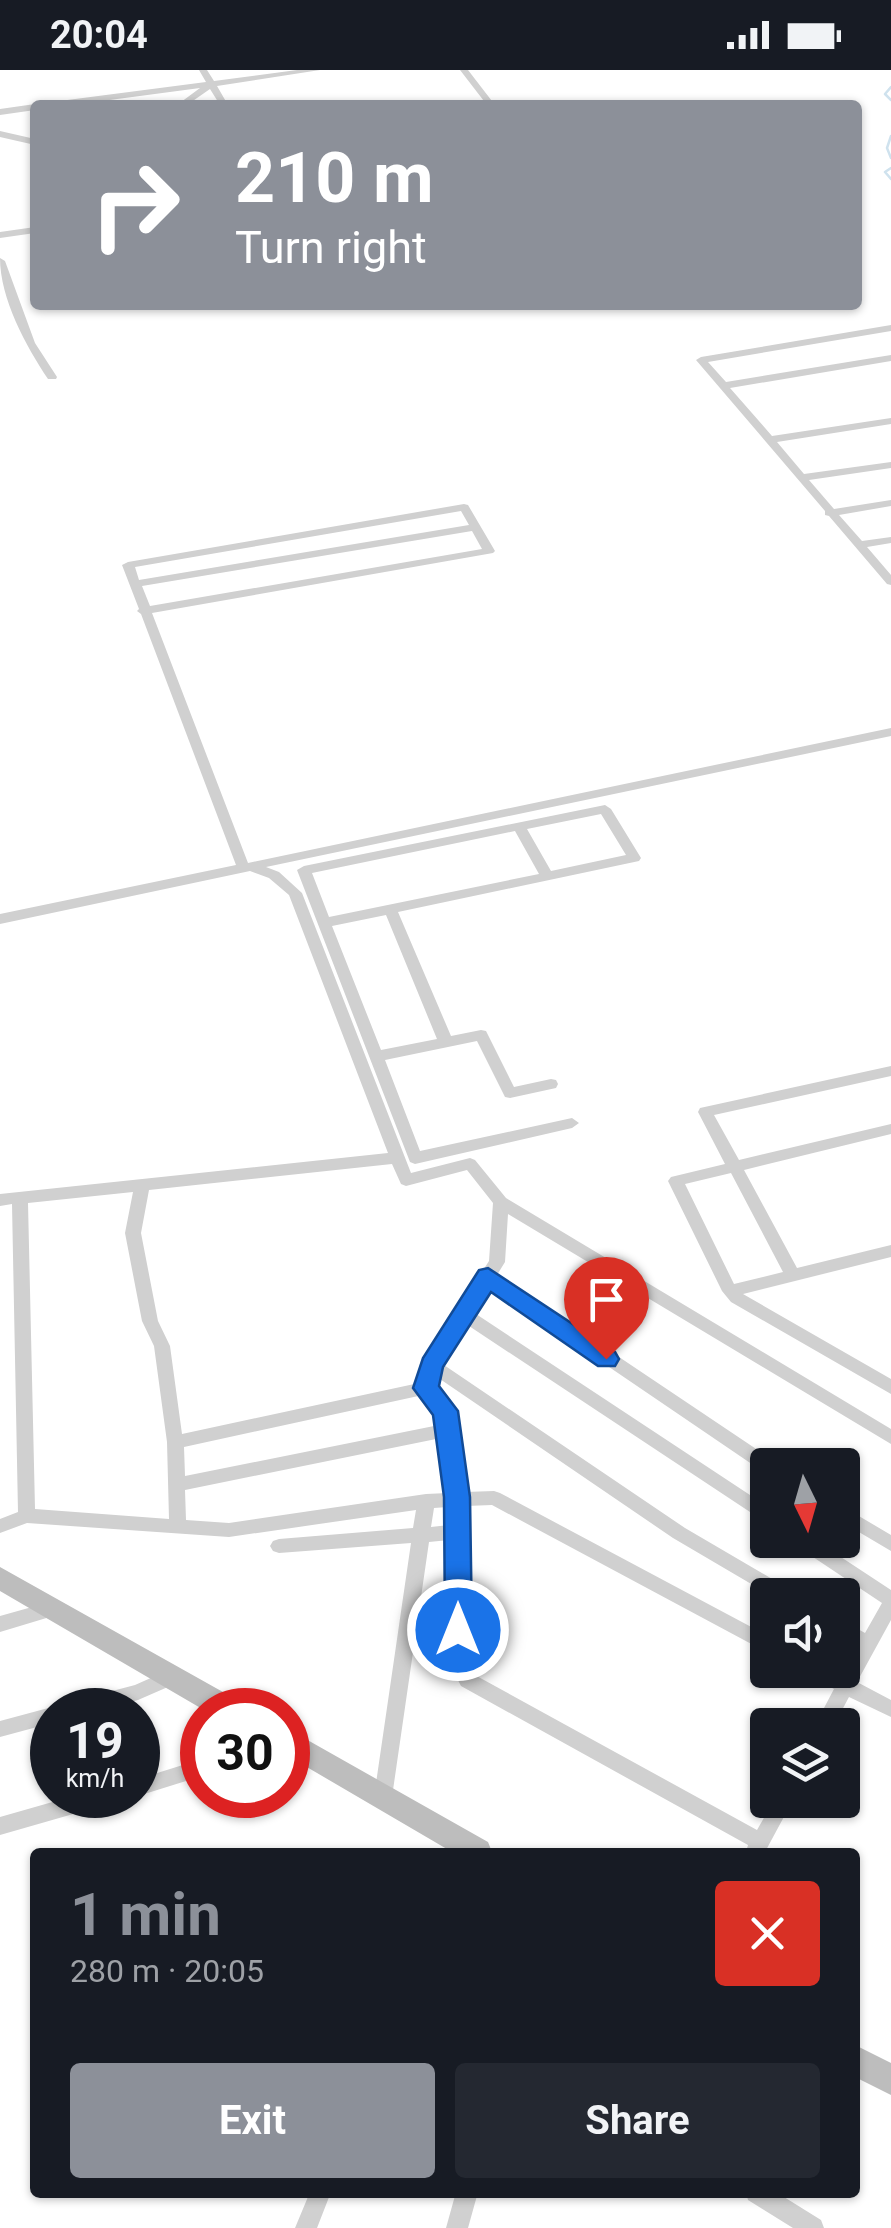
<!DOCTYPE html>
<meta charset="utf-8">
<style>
:root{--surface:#171b24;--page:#242831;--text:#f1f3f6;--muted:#9ea1a6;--accent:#8c9099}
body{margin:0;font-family:Roboto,sans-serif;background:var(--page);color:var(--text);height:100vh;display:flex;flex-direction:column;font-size:38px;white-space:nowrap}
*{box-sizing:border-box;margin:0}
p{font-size:32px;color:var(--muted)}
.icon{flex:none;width:55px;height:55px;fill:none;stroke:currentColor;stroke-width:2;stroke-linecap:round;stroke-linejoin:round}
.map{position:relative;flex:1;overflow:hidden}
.panel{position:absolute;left:30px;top:1778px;width:830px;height:350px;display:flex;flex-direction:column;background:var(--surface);border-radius:10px;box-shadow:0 2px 8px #0004}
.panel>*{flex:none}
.hud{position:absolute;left:30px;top:30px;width:832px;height:210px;border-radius:10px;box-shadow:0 2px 8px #0004;background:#8c9099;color:#fff;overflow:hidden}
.needle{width:65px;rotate:175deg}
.controls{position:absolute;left:750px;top:1378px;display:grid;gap:20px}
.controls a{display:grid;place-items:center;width:110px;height:110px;border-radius:10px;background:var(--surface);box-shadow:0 2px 8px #0004;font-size:50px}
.speed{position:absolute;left:30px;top:1618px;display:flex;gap:20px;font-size:50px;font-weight:700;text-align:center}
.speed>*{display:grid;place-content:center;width:130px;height:130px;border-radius:50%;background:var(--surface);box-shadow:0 2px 8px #0004;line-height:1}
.speed small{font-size:25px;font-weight:400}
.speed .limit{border:15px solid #d22;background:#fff;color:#111}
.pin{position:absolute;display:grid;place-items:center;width:85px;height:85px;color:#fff;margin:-102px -42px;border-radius:50% 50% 50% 0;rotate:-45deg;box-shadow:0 0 10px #0007}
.pin .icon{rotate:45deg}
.me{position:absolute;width:110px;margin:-55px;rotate:0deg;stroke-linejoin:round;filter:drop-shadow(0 0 8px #0008)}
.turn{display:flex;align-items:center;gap:35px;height:210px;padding:0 40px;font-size:45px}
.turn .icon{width:130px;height:130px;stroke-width:2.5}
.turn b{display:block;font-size:70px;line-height:85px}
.round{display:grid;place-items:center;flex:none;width:105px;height:105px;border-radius:10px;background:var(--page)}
.head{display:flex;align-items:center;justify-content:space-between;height:170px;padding:0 40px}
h1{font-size:60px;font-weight:700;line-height:75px;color:var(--accent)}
.cta{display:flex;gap:20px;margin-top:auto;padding:20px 40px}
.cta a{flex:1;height:115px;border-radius:10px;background:var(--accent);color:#fff;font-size:40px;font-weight:700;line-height:115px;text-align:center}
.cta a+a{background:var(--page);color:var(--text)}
.status{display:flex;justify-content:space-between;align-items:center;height:70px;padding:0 50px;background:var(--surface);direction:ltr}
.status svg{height:28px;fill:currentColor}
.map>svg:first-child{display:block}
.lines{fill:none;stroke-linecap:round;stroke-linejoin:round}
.stream{stroke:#cfe2ee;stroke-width:2.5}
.street{fill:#d0d0d0;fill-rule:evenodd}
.secondary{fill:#bdbdbd;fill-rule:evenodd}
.route{fill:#1a73e8;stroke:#114b97;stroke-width:2.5}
</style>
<div class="status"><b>20:04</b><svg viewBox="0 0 49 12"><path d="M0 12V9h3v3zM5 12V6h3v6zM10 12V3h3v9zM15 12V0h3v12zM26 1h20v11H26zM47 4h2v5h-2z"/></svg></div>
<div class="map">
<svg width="891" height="2158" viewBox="0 0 891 2158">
<rect width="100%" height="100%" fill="#fff"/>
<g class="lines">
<!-- stream -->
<path class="stream" d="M 891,17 L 885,24 L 891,30
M 891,66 L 887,78 L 891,88
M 891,98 L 885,102 L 891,109"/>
<!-- street -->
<path class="street" d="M 199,0 L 207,0 L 214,11 L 297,0 L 320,0 L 217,16 L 228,35 L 220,35 L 210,19 L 187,35 L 177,35 L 200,18 L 72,35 L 48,35 L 52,32 L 206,12 Z
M 460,0 L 468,0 L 495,35 L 487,35 Z
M 35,34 L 37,35 L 35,35 L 35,40 L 0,45 L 0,39 Z
M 0,61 L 35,69 L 35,75 L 0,67 Z
M 35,157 L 35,163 L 0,168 L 0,162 Z
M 0,188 L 5,191 L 35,273 L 57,307 L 56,309 L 48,309 C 26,276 0,229 0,188 Z
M 891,255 L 891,261 L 708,292 L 726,312 L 891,285 L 891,291 L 730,318 L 772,366 L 891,348 L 891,354 L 777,372 L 804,404 L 891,392 L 891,398 L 809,410 L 834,439 L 891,430 L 891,436 L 839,445 L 862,471 L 891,467 L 891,473 L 867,477 L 891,505 L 891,515 L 887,514 L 829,446 L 825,445 L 825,441 L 696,290 L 701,287 Z
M 464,434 L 468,435 L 495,481 L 493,483 L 152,543 L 248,793 L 891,658 L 891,666 L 266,797 L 279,802 L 302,823 L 411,1103 L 470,1088 L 475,1090 L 506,1128 L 891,1359 L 891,1374 L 508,1144 L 505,1192 L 497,1205 L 774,1391 L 776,1395 L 768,1395 L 768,1403 L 762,1401 L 490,1216 L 473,1242 L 768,1437 L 768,1454 L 466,1254 L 441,1293 L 685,1458 L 791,1520 L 794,1525 L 770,1525 L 673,1468 L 437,1307 L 435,1316 L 454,1341 L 465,1422 L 494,1421 L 500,1423 L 768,1566 L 768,1583 L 492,1435 L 466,1436 L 467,1592 L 473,1604 L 757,1760 L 774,1730 L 793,1730 L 765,1782 L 746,1782 L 748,1775 L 461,1616 L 449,1593 L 449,1470 L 429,1472 L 392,1727 L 390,1733 L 383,1736 L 376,1733 L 374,1727 L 411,1473 L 279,1483 L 273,1481 L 270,1476 L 273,1471 L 279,1469 L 413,1458 L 416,1440 L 229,1467 L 27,1453 L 0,1463 L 0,1449 L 18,1442 L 12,1134 L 0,1136 L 0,1124 L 388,1083 L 289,825 L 269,808 L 250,801 L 0,854 L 0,844 L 236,795 L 141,544 L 137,541 L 139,539 L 122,495 L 128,492 ZM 461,441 L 469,455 L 139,510 L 135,497 ZM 472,461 L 482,479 L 150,536 L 142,516 ZM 392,1094 L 401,1114 L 406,1116 L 467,1100 L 493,1133 L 489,1191 L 425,1290 L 419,1313 L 182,1364 L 170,1276 L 158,1251 L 141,1163 L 149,1120 ZM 133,1122 L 125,1163 L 142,1251 L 154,1276 L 167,1372 L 169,1449 L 35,1439 L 28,1133 ZM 423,1325 L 438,1343 L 439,1355 L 185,1406 L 184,1377 ZM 441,1368 L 448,1423 L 426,1424 L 229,1453 L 186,1450 L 185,1420 ZM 448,1437 L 449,1455 L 431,1457 L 434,1438 Z
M 605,735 L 611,739 L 641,788 L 639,791 L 398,842 L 451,966 L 481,960 L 486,961 L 514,1017 L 551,1009 L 556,1010 L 558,1014 L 556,1018 L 510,1028 L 505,1027 L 477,971 L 385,990 L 420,1081 L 572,1048 L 579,1053 L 572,1058 L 415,1094 L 410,1092 L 297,800 L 304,796 ZM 601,744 L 626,785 L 551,801 L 527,759 ZM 515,761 L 539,804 L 329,847 L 312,803 ZM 386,845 L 437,969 L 381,980 L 332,856 Z
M 891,996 L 891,1006 L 714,1045 L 739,1090 L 891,1054 L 891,1064 L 744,1100 L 797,1198 L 891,1175 L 891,1187 L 743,1224 L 891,1309 L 891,1324 L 731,1232 L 722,1221 L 668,1111 L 671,1107 L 725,1094 L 698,1042 L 700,1038 ZM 731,1103 L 783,1202 L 734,1214 L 685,1114 Z
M 842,1436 L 891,1465 L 891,1481 L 842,1452 Z
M 792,1470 L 815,1470 L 891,1520 L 891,1550 L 857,1612 L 891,1630 L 891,1647 L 849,1627 L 834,1655 L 815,1655 L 834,1619 L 809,1606 L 806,1600 L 833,1600 L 842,1605 L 858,1577 L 842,1568 L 842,1550 L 865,1563 L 882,1533 L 795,1475 Z
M 57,1530 L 63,1533 L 66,1538 L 63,1543 L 0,1562 L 0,1546 Z
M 171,1599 L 177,1601 L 180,1607 L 177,1613 L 138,1630 L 101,1640 L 61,1640 L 63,1634 L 135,1615 Z
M 52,1637 L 59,1640 L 52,1640 L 52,1653 L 0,1667 L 0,1651 Z
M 202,1689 L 202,1706 L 138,1726 L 136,1725 L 138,1709 Z
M 77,1725 L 117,1725 L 115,1731 L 108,1734 L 0,1765 L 0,1747 Z
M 310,2122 L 331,2122 L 317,2158 L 295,2158 Z
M 456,2122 L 478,2122 L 468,2158 L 446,2158 Z
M 746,2122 L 776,2122 L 821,2150 L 824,2158 L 793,2158 L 748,2130 Z"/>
<!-- secondary -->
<path class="secondary" d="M 0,1497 L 239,1631 L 243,1640 L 204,1640 L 0,1521 Z
M 288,1659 L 488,1772 L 492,1782 L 452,1782 L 288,1686 Z
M 855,1975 L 891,1993 L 891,2025 L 855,2007 Z"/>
</g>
<!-- route -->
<path class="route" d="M 488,1198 L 615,1282 L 619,1289 L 615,1296 L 598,1296 L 491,1222 L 443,1297 L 439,1316 L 458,1341 L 470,1427 L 472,1560 L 468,1568 L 458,1572 L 449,1568 L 445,1560 L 444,1427 L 433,1345 L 413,1318 L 423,1288 L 479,1200 Z"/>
</svg>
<div class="controls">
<a><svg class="needle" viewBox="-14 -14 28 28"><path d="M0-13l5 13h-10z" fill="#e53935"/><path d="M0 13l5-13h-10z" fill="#9ea1a6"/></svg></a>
<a><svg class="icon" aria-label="sound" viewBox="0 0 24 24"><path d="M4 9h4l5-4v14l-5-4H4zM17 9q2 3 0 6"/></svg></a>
<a><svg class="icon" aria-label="layers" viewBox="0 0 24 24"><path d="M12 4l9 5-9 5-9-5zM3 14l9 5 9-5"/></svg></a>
</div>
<div class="speed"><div>19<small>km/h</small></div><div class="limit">30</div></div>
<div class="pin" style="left:606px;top:1289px;background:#d93025"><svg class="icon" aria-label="arrive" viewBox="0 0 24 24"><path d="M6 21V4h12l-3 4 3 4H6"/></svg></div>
<svg class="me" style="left:458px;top:1560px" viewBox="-20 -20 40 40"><circle r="17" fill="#1a73e8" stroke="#fff" stroke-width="3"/><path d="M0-11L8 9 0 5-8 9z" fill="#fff"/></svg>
<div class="hud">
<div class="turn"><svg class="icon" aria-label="right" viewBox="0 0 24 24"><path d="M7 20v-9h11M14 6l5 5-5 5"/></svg><div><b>210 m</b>Turn right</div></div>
</div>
<section class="panel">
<div class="head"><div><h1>1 min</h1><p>280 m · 20:05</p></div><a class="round" style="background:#d93025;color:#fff"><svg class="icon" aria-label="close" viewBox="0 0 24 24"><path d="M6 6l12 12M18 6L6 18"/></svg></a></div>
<div class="cta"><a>Exit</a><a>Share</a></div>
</section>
</div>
